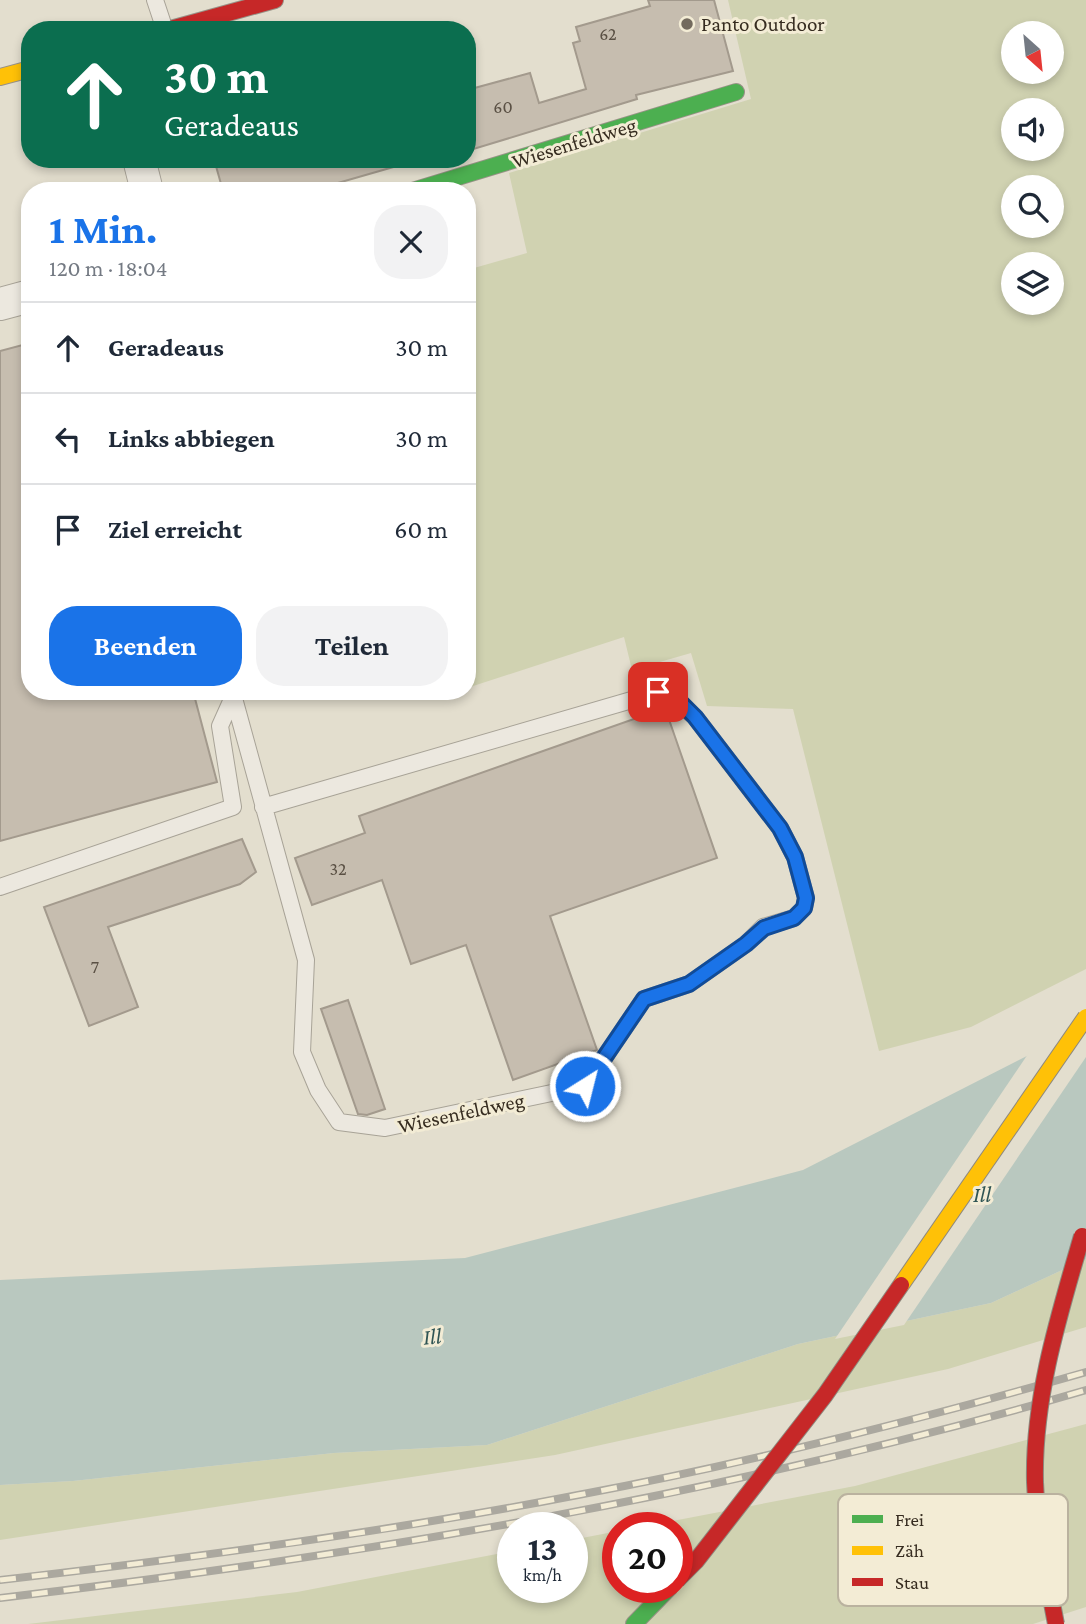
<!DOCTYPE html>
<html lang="de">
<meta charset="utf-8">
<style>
:root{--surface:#fff;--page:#f2f2f3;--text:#1f2937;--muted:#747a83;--line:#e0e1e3;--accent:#1a73e8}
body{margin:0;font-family:"Crimson Pro",serif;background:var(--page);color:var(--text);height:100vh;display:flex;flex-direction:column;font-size:26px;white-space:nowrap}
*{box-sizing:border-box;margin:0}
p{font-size:23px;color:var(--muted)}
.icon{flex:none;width:38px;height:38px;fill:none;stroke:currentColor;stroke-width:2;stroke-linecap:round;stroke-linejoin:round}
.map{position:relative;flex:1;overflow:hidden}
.panel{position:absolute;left:21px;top:182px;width:455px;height:518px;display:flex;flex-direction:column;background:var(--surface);border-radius:28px;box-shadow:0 4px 10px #0003}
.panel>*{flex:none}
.guide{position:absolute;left:21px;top:21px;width:455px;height:147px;border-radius:28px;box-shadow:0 4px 10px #0003;background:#0b6e4f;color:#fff;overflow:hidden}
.needle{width:46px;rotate:153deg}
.controls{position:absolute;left:1001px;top:21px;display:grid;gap:14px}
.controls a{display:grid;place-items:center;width:63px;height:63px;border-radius:50%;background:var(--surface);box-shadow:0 4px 10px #0003;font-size:35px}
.speed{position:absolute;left:497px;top:1512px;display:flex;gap:14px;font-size:35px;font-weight:700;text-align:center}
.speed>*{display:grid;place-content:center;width:91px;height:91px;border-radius:50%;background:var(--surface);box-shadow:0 4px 10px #0003;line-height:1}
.speed small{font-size:18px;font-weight:400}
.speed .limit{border:10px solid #d22;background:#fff;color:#111}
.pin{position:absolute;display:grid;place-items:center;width:60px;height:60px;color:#fff;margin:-30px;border-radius:14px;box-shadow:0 4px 10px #0006}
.me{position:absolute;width:77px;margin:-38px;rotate:36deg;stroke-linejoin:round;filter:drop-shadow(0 0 5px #0008)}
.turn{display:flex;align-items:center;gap:24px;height:147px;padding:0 28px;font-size:32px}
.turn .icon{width:91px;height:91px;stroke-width:2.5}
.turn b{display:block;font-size:49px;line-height:60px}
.round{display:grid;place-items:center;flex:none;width:74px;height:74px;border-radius:28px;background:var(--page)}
.headline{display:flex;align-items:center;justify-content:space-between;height:119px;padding:0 28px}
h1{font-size:42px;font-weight:700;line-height:52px;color:var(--accent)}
.primary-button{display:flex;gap:14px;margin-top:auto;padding:14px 28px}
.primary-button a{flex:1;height:80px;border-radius:28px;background:var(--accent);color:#fff;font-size:28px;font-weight:700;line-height:80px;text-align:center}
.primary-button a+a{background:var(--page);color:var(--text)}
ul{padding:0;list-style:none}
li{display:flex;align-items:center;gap:21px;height:91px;padding:0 28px;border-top:2px solid var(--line)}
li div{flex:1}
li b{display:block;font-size:26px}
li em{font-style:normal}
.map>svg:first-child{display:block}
.green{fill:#d0d2b1;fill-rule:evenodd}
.water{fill:#b9c8bf}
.pier{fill:#e3dece}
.building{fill:#c6bdaf;stroke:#a39a8d;stroke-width:2}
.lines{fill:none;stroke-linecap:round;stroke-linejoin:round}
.lane-casing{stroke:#a8a397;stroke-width:18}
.street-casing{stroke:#a8a397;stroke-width:34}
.fast-casing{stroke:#989287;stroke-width:18}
.slow-casing{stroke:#989287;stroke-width:18}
.jam-casing{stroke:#989287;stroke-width:18}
.lane{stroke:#ece8df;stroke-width:16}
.street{stroke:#ece8df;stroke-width:32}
.fast{stroke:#4caf50;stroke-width:16}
.slow{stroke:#ffc107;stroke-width:16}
.jam{stroke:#c62828;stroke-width:16}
.rail-casing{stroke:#aba89f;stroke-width:8}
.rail{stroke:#f3ecd5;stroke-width:5;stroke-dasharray:16;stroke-linecap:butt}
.slow-bridge-casing{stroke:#8e887e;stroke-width:18;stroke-linecap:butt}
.jam-bridge-casing{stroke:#8e887e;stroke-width:18;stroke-linecap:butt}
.slow-bridge{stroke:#ffc107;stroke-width:16}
.jam-bridge{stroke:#c62828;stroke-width:16}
.route-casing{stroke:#114b97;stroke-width:18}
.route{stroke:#1a73e8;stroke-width:12}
.poi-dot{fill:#736a5d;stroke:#f3ecd5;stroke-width:2.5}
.labels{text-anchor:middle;stroke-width:6;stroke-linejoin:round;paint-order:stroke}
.number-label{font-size:18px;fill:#5a5044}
.poi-label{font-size:21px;fill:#362c20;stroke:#f3ecd5;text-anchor:start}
.street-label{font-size:21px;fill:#362c20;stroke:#f3ecd5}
.water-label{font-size:23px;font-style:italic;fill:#305554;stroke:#f3ecd5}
.key{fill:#f3ecd5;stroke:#bab29f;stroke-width:2}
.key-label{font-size:19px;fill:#362c20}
</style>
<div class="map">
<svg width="1086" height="1624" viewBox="0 0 1086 1624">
<rect width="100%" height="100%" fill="#e3dece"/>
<!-- green -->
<path class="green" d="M 728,0 L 1086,0 L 1086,969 L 971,1027 L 879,1051 L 793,709 L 707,706 L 691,653 L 632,670 L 624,637 L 467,688 L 467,270 L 527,253 L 509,173 L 751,99 ZM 1013,33 L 1052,33 L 1052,72 L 1013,72 ZM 1013,110 L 1052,110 L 1052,149 L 1013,149 ZM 1013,187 L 1052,187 L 1052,226 L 1013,226 ZM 1013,264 L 1052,264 L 1052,303 L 1013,303 Z
M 1086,1259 L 1086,1327 L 948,1369 L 555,1455 L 0,1540 L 0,1485 L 73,1481 L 334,1453 L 487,1445 L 798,1344 L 991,1303 Z
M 1086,1424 L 1086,1607 L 1033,1624 L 28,1624 L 297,1592 L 513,1551 L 513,1587 L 572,1587 L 572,1540 L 618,1531 L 618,1587 L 677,1587 L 677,1528 L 636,1528 L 855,1486 Z"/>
<!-- water -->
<path class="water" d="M 1086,1026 L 1086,1259 L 991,1303 L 798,1344 L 487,1445 L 334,1453 L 73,1481 L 0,1485 L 0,1280 L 465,1258 L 803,1170 Z"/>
<!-- pier -->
<path class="pier" d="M 1086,1023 L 1086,1057 L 904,1325 L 835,1339 L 1030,1051 Z"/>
<!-- building -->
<path class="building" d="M 648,0 L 714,0 L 733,71 L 636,95 L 637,99 L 467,151 L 467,90 L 530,73 L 539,103 L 586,89 L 573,43 L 580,41 L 576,27 L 650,6 Z
M 214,159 L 396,159 L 397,166 L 310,191 L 223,191 Z
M 30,343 L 30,691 L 193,691 L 217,782 L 0,841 L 0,351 Z
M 665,708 L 717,858 L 550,916 L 597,1050 L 513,1080 L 466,945 L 411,964 L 382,880 L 312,905 L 295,858 L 365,833 L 359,816 Z
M 242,839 L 256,872 L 240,884 L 108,927 L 138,1007 L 89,1026 L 44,907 Z
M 348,1000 L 385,1109 L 367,1115 L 358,1114 L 321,1009 Z"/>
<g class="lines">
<!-- lane casing -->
<g class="lane-casing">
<path id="lane" d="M 155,0 L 165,30
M 232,691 L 306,960 L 302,1052 L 318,1090 L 339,1122 L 385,1128 L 585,1086 L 644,999 L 689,984 L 746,944 L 763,927 L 794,918 L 804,908 L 806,898 L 795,857 L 780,828 L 695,717 L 668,694 L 658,693 L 642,697 L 263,807
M 0,887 L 233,807 L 220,726 L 233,697"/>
</g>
<!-- street casing -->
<g class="street-casing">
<path id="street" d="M 139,159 L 147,191
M 0,304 L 30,296"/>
</g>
<!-- fast casing -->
<g class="fast-casing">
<path id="fast" d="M 412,191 L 736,92
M 634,1624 L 670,1587"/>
</g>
<!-- slow casing -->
<g class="slow-casing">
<path id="slow" d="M 0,77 L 30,69"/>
</g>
<!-- jam casing -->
<g class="jam-casing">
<path id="jam" d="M 167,30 L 275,0"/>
</g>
<!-- lane -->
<use href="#lane" class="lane"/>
<!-- street -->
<use href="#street" class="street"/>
<!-- fast -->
<use href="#fast" class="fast"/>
<!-- slow -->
<use href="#slow" class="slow"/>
<!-- jam -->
<use href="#jam" class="jam"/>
<!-- rail casing -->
<g class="rail-casing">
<path id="rail" d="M 0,1580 C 193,1558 387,1532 578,1495 C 749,1463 918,1420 1086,1372
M 0,1598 C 367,1555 731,1494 1086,1390"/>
</g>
<!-- rail -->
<use href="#rail" class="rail"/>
<!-- slow-bridge casing -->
<g class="slow-bridge-casing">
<path id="slow-bridge" d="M 901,1285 L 1086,1017"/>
</g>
<!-- jam-bridge casing -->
<g class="jam-bridge-casing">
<path id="jam-bridge" d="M 677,1580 L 696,1561 L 825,1395 L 901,1285
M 1056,1624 C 1047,1577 1037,1530 1035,1482 C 1033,1398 1059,1315 1082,1236"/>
</g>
<!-- slow-bridge -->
<use href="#slow-bridge" class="slow-bridge"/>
<!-- jam-bridge -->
<use href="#jam-bridge" class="jam-bridge"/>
</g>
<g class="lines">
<!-- route casing -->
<g class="route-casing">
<path id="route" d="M 585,1086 L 644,999 L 689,984 L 746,944 L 764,928 L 794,918 L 804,908 L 806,898 L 795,857 L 780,828 L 695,717 L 676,698 L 658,692"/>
</g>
<!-- route -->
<use href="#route" class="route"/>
</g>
<!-- markers -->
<circle class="poi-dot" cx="687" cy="24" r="7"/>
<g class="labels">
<!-- number labels -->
<g class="number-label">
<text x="608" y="40">62</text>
<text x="503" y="113">60</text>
<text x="338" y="875">32</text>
<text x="95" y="973">7</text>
</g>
<!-- poi labels -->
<g class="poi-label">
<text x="701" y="31">Panto Outdoor</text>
</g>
<!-- street labels -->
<g class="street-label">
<text transform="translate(574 143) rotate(-17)" y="7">Wiesenfeldweg</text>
<text transform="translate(461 1113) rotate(-12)" y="7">Wiesenfeldweg</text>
</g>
<!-- water labels -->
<g class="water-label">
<text x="982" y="1202">Ill</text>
<text transform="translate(432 1336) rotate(-5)" y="8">Ill</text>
</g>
</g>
<!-- legend -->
<rect x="838" y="1494" width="230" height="112" rx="10" class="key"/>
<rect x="852" y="1515" width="31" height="8" fill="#4caf50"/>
<rect x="852" y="1546" width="31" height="9" fill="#ffc107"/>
<rect x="852" y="1578" width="31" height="8" fill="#c62828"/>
<g class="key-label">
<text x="895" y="1526">Frei</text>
<text x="895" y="1557">Zäh</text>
<text x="895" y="1589">Stau</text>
</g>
</svg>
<div class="controls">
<a><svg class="needle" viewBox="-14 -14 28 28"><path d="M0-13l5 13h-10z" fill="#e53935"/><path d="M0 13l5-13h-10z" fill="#747a83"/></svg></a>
<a><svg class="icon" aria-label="sound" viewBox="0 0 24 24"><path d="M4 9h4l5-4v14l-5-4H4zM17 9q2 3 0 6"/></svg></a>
<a><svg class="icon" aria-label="search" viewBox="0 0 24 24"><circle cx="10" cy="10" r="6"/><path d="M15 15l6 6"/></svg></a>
<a><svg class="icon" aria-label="layers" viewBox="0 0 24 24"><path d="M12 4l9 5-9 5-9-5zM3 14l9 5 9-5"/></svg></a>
</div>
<div class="speed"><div>13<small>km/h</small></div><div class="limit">20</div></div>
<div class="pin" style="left:658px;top:692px;background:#d93025"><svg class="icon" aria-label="arrive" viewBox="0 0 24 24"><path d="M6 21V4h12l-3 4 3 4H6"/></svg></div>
<svg class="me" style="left:585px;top:1086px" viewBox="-20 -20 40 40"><circle r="17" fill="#1a73e8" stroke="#fff" stroke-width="3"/><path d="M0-11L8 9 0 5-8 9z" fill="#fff"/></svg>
<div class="guide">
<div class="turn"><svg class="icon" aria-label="ahead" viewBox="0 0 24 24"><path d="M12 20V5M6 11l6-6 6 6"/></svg><div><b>30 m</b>Geradeaus</div></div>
</div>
<section class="panel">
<div class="headline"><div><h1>1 Min.</h1><p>120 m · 18:04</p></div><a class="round"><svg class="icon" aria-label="close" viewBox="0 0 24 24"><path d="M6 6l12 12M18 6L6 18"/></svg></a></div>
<ul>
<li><svg class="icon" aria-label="ahead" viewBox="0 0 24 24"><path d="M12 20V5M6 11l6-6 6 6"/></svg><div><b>Geradeaus</b></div><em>30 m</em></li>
<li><svg class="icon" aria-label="left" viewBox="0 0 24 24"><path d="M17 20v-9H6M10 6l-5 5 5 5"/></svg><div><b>Links abbiegen</b></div><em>30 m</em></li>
<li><svg class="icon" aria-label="arrive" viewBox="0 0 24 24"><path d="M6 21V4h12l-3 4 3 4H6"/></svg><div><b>Ziel erreicht</b></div><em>60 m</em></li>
</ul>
<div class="primary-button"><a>Beenden</a><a>Teilen</a></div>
</section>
</div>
